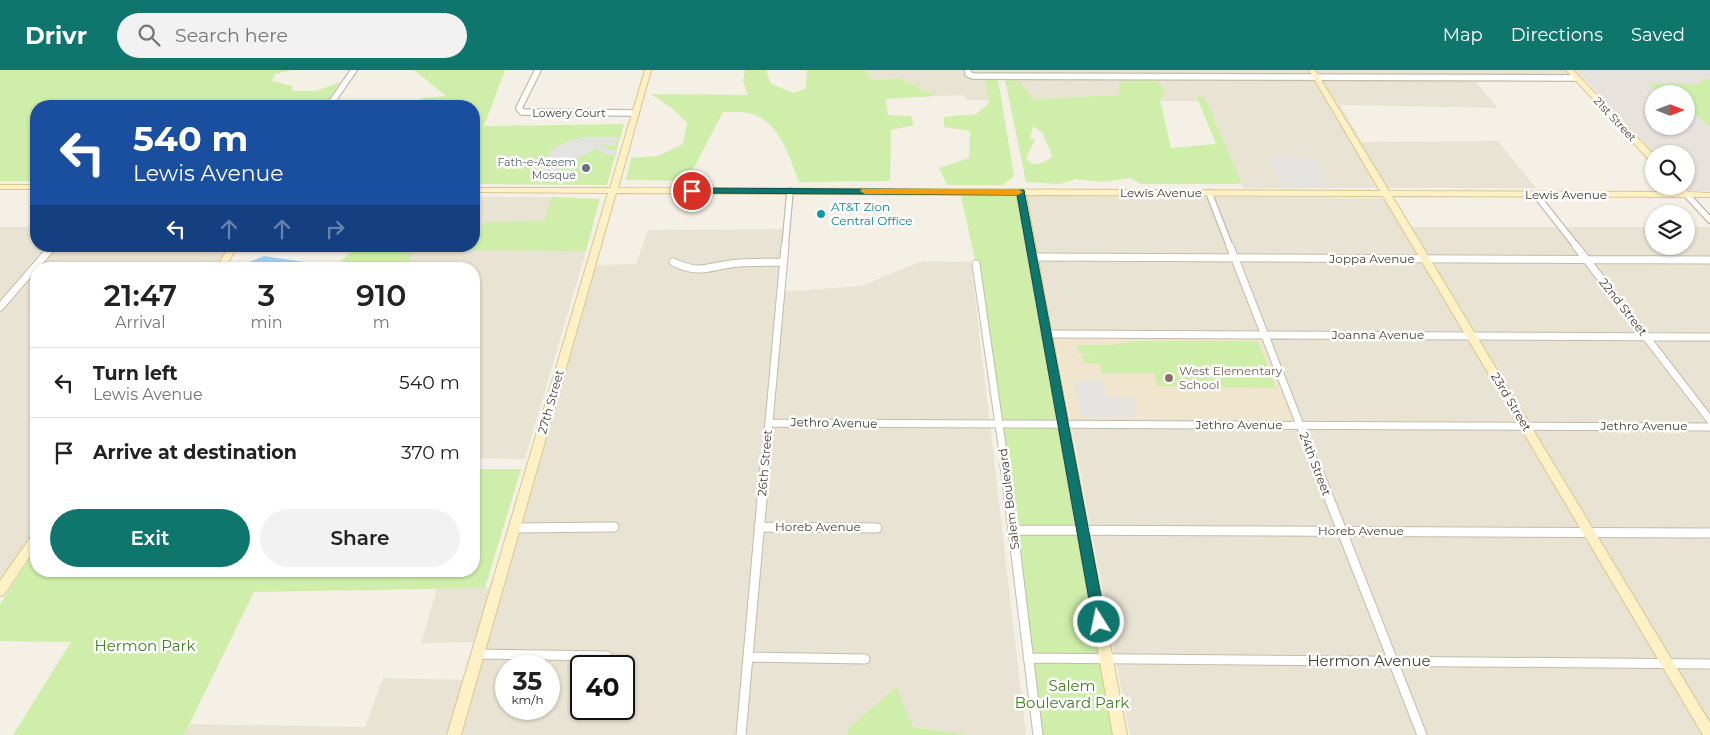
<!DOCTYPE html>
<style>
:root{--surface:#fff;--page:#f2f2f2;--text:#222;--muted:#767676;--line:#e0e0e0;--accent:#0f766e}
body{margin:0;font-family:Montserrat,sans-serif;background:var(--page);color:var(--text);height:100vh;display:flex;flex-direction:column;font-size:19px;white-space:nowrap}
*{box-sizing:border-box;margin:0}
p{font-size:16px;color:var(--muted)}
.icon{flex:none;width:28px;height:28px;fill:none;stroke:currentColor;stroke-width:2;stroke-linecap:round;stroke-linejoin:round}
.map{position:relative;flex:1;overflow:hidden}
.details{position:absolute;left:30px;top:192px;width:450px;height:315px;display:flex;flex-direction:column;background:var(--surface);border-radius:20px;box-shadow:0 1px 4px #0004}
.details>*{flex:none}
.banner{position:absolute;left:30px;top:30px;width:450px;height:152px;border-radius:20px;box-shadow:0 1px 4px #0004;background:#1a4fa0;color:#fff;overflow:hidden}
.needle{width:32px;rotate:90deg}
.fabs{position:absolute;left:1645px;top:15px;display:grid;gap:10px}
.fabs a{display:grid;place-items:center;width:50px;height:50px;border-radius:50%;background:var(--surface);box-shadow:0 1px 4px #0004;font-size:25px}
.speed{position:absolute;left:495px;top:585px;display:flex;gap:10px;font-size:25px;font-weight:700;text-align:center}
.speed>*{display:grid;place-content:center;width:65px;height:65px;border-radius:50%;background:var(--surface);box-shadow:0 1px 4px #0004;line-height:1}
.speed small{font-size:12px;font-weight:400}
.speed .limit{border:2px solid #111;border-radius:8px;background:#fff;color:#111}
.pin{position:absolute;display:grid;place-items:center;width:42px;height:42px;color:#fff;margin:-21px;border:2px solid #fff;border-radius:50%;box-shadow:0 1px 5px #0007}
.me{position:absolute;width:55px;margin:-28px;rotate:350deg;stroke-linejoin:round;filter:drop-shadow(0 0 4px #0008)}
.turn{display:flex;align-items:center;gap:18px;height:105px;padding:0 20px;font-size:22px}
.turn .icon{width:65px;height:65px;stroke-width:2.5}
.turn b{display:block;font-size:35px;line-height:42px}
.lanes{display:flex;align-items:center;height:48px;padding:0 20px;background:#0003;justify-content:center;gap:25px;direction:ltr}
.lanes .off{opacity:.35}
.eta{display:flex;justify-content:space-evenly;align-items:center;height:85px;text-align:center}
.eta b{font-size:30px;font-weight:600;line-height:35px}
.cta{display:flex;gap:10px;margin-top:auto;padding:10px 20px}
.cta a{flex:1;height:58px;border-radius:30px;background:var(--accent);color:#fff;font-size:20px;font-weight:600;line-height:58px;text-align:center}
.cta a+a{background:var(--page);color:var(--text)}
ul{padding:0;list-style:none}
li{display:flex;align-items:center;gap:15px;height:70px;padding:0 20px;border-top:1px solid var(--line)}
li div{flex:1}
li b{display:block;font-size:19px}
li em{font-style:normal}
header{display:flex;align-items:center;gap:30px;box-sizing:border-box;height:70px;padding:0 25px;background:var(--accent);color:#fff}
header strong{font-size:24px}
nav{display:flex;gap:28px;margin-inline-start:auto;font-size:18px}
.search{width:350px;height:45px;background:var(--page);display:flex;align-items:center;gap:12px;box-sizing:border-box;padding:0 18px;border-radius:28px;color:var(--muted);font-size:19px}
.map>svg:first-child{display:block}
.residential{fill:#e9e3d3;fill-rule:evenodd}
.industrial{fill:#e7e2db}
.education{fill:#f0e6ce}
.green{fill:#cfeeaa;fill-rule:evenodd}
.parking{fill:#e5e3df}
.water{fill:#9cd2f8}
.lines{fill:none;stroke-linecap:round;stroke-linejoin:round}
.street-far2-casing{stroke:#c4bbaa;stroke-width:8}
.street-far1-casing{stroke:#c4bbaa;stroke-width:9}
.street-casing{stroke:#c4bbaa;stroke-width:11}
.secondary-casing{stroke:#d9c691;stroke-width:2}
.street-far2{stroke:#fff;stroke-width:5.5}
.street-far1{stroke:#fff;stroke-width:7}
.street{stroke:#fff;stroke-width:9}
.secondary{fill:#fff1c6;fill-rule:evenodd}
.route{fill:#0f766e;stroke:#0a4d48}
.slow{fill:#f59e0b}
.worship-dot{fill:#6b7280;stroke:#fff;stroke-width:2}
.culture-dot{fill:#0f9aa8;stroke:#fff;stroke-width:2}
.education-dot{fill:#8d6e63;stroke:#fff;stroke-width:2}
.labels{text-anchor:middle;stroke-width:5;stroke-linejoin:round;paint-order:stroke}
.far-street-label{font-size:11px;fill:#484134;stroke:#fff}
.far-worship-label{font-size:11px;fill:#5b616d;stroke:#fff;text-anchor:end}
.street-label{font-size:12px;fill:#484134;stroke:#fff}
.culture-label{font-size:12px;fill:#0d838f;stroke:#fff;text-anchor:start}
.education-label{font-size:12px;fill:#785e54;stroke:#fff;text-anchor:start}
.near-park-label{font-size:15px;fill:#458121;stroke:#fff}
.near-street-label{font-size:15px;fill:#484134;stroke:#fff}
</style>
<header>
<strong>Drivr</strong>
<div class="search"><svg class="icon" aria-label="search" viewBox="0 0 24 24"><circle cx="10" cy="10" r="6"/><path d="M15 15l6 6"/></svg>Search here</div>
<nav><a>Map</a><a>Directions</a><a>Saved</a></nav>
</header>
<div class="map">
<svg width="1710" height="665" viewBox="0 0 1710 665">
<rect width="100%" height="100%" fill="#f5f0e6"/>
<!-- residential -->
<path class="residential" d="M 866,0 L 1566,0 L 1576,11 L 1475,11 L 1498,38 L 1340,35 L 1362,72 L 1498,71 L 1536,118 L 1243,118 L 1196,26 L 1198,31 L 1160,31 L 1160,29 L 1119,25 L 1033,29 L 1020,11 L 998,9 L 985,9 L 989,30 L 967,30 L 963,25 L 936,26 L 900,8 L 872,10 Z
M 1027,126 L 1384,128 L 1400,157 L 1654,157 L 1654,176 L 1686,176 L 1686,157 L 1710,157 L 1710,665 L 1130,665 L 1070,348 L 1293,350 L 1054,267 Z
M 474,127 L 552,127 L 544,151 L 484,152 L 474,176 Z
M 36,147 L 36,176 L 229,176 L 214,199 L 36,199 L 36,458 L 0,511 L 0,157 L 28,157 Z
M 783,159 L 777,222 L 861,216 L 922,191 L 971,192 L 1026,665 L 969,665 L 913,657 L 848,659 L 848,665 L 461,665 L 462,659 L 448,659 L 446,665 L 184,665 L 190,654 L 365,657 L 383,608 L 474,610 L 485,572 L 421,573 L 437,519 L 502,517 L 596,195 L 636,194 L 648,160 ZM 506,596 L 549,596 L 549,639 L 506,639 ZM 581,596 L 624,596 L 624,639 L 581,639 Z
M 416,176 L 473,176 L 473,180 L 586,181 L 525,389 L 474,388 L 474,199 L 406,199 Z"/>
<!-- industrial -->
<path class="industrial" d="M 1576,0 L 1710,0 L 1710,9 L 1703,9 L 1698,14 L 1650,13 L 1659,24 L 1654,24 L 1654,56 L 1686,56 L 1686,37 L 1710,57 L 1710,121 L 1691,121 L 1686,116 L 1686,84 L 1655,84 Z"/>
<!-- education -->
<path class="education" d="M 1054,267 L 1261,267 L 1293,350 L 1070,348 Z"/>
<!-- green -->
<path class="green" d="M 0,0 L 349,0 L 292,0 L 275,4 L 272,11 L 292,16 L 292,21 L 316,21 L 340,12 L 324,36 L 36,36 L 36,111 L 0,111 Z
M 414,0 L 505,0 L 484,56 L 624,54 L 607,115 L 474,114 L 474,36 L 414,35 L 422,28 L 446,26 Z
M 745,0 L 766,0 L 771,14 L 794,23 L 806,18 L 807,0 L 866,0 L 872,10 L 900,8 L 936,26 L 886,29 L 888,45 L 911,46 L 914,55 L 891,60 L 890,111 L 799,112 C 790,88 781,56 755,45 C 746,41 732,42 723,42 L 687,111 L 626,110 L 631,88 L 658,86 L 683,74 L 687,53 L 673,39 L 651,24 L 748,25 L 743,11 Z
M 985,9 L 998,9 L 1014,106 L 1003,115 L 947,115 L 939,98 L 969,88 L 970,61 L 944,57 L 944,47 L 976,44 L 989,33 Z
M 1151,9 L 1164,17 L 1165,22 L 1160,29 L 1171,78 L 1216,74 L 1196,25 L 1205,28 L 1242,114 L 1141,114 L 1130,108 L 1103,112 L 1076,109 L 1059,114 L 1026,112 L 1005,10 L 1020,11 L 1033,29 L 1119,25 L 1119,12 ZM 1033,56 L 1043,63 C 1045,73 1050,77 1052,87 L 1043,93 L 1032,94 L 1026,88 L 1035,70 L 1030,68 Z
M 1703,9 L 1710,9 L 1710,57 L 1686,37 L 1686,24 L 1659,24 L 1649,13 L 1698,14 Z
M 960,122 L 1021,122 L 1120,665 L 1036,665 L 976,194 Z
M 552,127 L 600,129 L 586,181 L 472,180 L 484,152 L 544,151 Z
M 356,176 L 416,176 L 406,199 L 334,199 Z
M 1134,271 L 1258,271 L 1276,318 L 1158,316 L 1154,303 L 1102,303 L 1100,294 L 1084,293 L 1082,285 L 1096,284 L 1079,283 L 1077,275 L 1111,275 Z
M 474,399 L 521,399 L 485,518 L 254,522 L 184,665 L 13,665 L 71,572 L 0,571 L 0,534 L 36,479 L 36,501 L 474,501 Z
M 896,617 L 913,657 L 969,665 L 848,665 L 848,659 Z"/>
<!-- parking -->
<path class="parking" d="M 581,67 L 617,67 L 615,76 L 600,74 L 611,81 L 618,80 L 616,86 L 604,84 L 593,77 L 595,80 L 561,96 L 555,110 L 540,110 L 550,81 L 555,81 L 553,78 L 576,68 L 580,69 Z
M 1267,86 L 1313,88 L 1329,116 L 1282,117 Z
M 1074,311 L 1103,311 L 1107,327 L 1133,327 L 1138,347 L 1081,347 Z"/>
<!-- water -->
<path class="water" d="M 264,186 L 311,193 L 311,199 L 246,199 L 249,192 Z"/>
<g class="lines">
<!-- street-far2 casing -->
<g class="street-far2-casing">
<path id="street-far2" d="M 538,0 L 519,38 L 522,42 L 636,43
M 968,0 L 968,4 L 973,6 L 1576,8
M 329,36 L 354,0
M 1209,123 L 1230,177
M 1536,125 L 1577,177
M 1687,125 L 1710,150
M 52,177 L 53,176
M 785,177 L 790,121"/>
</g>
<!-- street-far1 casing -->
<g class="street-far1-casing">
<path id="street-far1" d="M 1230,176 L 1316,396
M 1576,176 L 1710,350
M 1033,187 L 1710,190
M 673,192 C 702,206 710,195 739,193 C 754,192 768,192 783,192
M 976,194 L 1005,396
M 0,237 L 53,176
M 1047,264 L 1710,267
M 769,353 L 1710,357
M 765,396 L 785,176"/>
</g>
<!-- street casing -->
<g class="street-casing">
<path id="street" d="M 1005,395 L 1038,665
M 1316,395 L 1422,665
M 759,457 L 877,458
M 514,458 L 614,457
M 1013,460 L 1710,463
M 477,584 L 607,586
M 748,587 L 865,589
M 1028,588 L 1710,594
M 741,665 L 765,395"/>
</g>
<!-- secondary casing -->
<g class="secondary-casing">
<path id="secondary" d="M 645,0 L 651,0 L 618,118 L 1380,121 L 1309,0 L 1315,0 L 1389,121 L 1680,122 L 1674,116 L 1683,116 L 1689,122 L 1710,123 L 1710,127 L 1392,126 L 1710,653 L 1710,665 L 1703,665 L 1383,126 L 1026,125 L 1127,665 L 1113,665 L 1017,125 L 616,123 L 461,665 L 447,665 L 608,123 L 474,122 L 474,118 L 610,118 Z
M 1566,0 L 1573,0 L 1654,85 L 1654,92 L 1651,92 Z
M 0,115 L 36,115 L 36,119 L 0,119 Z
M 230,176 L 238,176 L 224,199 L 215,199 Z
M 36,463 L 36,477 L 4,525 L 0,526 L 0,511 L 32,465 Z"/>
</g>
<!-- street-far2 -->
<use href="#street-far2" class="street-far2"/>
<!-- street-far1 -->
<use href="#street-far1" class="street-far1"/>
<!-- street -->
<use href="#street" class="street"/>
<!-- secondary -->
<use href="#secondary" class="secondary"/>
</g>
<!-- route -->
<path class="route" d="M 692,118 L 1024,120 L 1106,552 L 1104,557 L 1099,558 L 1095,557 L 1093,552 L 1017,125 L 689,123 L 689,119 Z"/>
<!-- slow -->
<path class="slow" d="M 862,119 L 1018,119 L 1023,122 L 1018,125 L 865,124 L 860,121 Z"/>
<!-- markers -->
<circle class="worship-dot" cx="586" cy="98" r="5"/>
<circle class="culture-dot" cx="821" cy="144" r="5"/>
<circle class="education-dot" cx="1169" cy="308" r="5"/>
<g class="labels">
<!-- far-street labels -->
<g class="far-street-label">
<text x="569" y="47">Lowery Court</text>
<text transform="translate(1615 49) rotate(47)" y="4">21st Street</text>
</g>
<!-- far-worship labels -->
<g class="far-worship-label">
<text x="576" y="96">Fath-e-Azeem<tspan x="576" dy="13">Mosque</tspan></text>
</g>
<!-- street labels -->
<g class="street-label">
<text x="1161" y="127">Lewis Avenue</text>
<text x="1566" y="129">Lewis Avenue</text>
<text x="1372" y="193">Joppa Avenue</text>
<text transform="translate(1623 237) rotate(52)" y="4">22nd Street</text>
<text x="1378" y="269">Joanna Avenue</text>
<text transform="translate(551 332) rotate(-74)" y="4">27th Street</text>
<text transform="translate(1511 332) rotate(59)" y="4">23rd Street</text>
<text transform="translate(834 353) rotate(1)" y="4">Jethro Avenue</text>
<text x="1239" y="359">Jethro Avenue</text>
<text x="1644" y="360">Jethro Avenue</text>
<text transform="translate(765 393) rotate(-85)" y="4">26th Street</text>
<text transform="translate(1315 394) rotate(69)" y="4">24th Street</text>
<text transform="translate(1009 429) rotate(-97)" y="4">Salem Boulevard</text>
<text x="818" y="461">Horeb Avenue</text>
<text x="1361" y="465">Horeb Avenue</text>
</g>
<!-- culture labels -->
<g class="culture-label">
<text x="831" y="141">AT&amp;T Zion<tspan x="831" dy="14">Central Office</tspan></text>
</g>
<!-- education labels -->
<g class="education-label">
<text x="1179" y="305">West Elementary<tspan x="1179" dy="14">School</tspan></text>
</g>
<!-- near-park labels -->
<g class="near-park-label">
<text x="145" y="581">Hermon Park</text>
<text x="1072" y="621">Salem<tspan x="1072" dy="17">Boulevard Park</tspan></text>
</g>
<!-- near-street labels -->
<g class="near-street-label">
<text x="1369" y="596">Hermon Avenue</text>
</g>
</g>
</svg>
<div class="fabs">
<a><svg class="needle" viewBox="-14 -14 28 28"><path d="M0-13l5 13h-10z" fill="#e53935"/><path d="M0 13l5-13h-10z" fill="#767676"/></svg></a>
<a><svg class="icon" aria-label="search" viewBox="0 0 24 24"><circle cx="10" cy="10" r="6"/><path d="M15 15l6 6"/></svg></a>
<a><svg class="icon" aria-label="layers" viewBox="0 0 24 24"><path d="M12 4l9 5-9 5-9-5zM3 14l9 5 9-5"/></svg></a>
</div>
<div class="speed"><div>35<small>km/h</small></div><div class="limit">40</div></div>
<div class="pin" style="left:692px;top:121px;background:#d93025"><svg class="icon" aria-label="arrive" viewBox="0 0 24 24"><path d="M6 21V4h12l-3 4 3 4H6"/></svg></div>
<svg class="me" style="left:1099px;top:552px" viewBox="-20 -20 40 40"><circle r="17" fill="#0f766e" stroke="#fff" stroke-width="3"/><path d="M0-11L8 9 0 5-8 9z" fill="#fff"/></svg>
<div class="banner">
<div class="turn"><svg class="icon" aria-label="left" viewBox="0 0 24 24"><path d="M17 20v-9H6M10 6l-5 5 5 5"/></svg><div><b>540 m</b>Lewis Avenue</div></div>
<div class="lanes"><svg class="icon" aria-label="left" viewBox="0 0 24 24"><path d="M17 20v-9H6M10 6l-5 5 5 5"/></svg><svg class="icon off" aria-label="ahead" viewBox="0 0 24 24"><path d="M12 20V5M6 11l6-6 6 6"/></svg><svg class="icon off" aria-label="ahead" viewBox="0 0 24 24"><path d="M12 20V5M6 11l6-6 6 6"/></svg><svg class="icon off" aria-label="right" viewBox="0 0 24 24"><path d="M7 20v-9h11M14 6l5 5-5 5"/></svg></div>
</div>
<section class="details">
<div class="eta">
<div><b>21:47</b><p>Arrival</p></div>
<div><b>3</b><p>min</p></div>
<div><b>910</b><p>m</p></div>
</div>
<ul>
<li><svg class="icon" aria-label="left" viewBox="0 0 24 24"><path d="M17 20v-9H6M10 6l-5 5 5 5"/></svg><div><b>Turn left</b><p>Lewis Avenue</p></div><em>540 m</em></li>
<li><svg class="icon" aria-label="arrive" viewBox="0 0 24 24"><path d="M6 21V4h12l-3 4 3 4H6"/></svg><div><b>Arrive at destination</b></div><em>370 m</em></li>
</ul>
<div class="cta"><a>Exit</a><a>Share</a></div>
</section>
</div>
